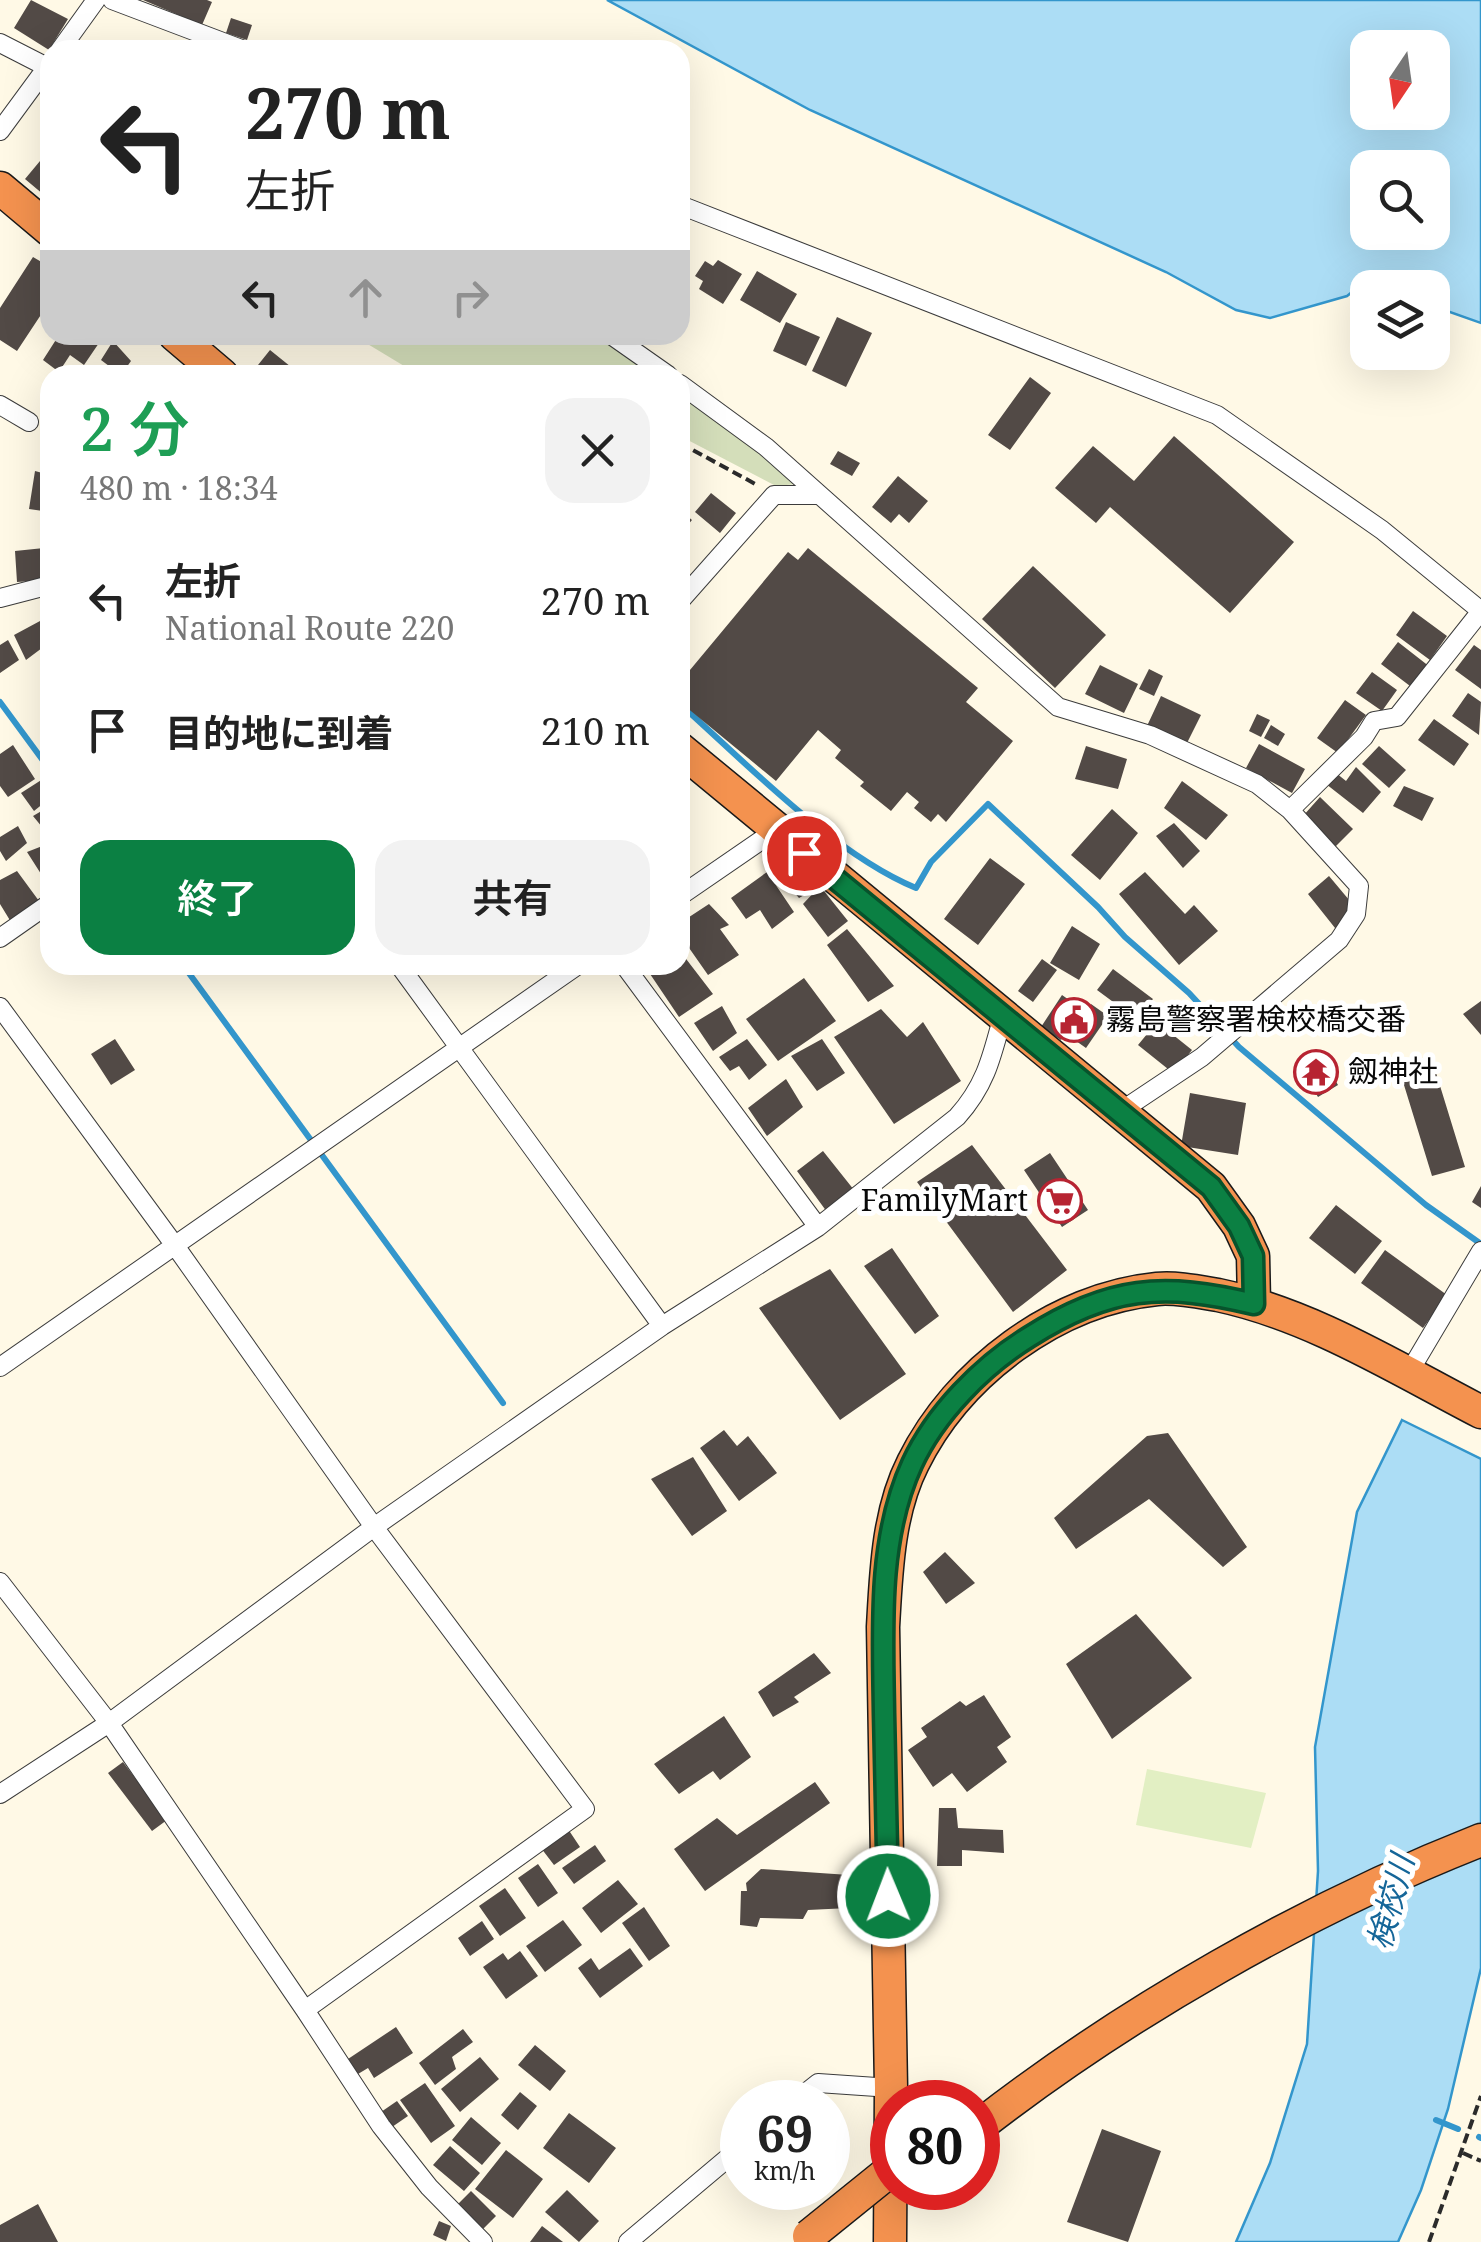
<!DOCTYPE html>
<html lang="ja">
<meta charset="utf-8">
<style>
:root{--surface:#fff;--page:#f2f2f2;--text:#222;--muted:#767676;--accent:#0b8043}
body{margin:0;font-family:"Noto Serif","Noto Sans JP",serif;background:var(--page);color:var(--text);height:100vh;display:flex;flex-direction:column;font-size:38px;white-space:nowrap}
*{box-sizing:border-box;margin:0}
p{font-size:32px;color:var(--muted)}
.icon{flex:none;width:55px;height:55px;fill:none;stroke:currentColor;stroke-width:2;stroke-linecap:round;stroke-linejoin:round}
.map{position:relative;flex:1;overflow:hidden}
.details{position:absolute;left:40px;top:365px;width:650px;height:610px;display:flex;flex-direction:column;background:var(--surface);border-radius:30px;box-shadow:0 10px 40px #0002}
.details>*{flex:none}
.banner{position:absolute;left:40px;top:40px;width:650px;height:305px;border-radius:30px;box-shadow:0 10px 40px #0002;background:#fff;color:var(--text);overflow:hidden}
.needle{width:65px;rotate:193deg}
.buttons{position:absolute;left:1350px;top:30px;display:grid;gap:20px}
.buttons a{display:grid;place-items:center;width:100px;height:100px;border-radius:20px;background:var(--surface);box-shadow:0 10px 40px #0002;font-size:50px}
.speed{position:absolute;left:720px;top:2080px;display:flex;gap:20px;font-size:50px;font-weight:700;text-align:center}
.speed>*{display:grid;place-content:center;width:130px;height:130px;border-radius:50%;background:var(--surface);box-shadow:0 10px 40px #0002;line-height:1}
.speed small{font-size:25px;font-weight:400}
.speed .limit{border:15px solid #d22;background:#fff;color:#111}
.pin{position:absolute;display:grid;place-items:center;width:85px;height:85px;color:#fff;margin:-42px;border:5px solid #fff;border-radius:50%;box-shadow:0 2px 10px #0007}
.me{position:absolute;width:110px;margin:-55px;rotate:359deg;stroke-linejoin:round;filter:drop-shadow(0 0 8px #0008)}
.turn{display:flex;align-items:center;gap:35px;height:210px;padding:0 40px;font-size:45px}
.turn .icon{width:130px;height:130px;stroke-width:2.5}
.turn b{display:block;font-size:70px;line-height:85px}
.lanes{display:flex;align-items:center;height:95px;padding:0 40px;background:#0003;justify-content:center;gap:50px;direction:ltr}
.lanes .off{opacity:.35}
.round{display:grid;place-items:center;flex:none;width:105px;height:105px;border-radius:30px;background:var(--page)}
.summary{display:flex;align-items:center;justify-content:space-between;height:170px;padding:0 40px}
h1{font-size:60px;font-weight:600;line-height:75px;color:#1e9e55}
.action{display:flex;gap:20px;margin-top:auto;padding:20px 40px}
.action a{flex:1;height:115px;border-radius:30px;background:var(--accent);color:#fff;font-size:40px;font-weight:600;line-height:115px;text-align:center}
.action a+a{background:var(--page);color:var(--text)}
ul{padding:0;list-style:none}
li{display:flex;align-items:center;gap:30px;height:130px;padding:0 40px}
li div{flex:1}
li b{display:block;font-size:38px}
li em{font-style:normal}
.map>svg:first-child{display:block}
.cemetery{fill:#d4deba}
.pitch{fill:#e2efc3}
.water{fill:#acddf5;stroke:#3396cc;stroke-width:2.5;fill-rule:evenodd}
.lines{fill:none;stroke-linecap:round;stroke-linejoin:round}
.stream{stroke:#3396cc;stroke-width:6}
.building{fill:#524a46}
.street-casing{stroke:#3c3c3c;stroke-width:20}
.highway-casing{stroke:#1a1a1a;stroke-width:35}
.path{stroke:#2b2b2b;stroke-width:4;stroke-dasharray:10 5;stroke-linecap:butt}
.street{stroke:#fff;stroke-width:18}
.highway{stroke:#f4924f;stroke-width:32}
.highway-bridge-casing{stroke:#1a1a1a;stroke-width:35;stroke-linecap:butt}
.highway-bridge{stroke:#f4924f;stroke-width:32}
.route-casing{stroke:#07532c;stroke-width:25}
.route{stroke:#0b8043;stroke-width:18}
.labels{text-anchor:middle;stroke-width:10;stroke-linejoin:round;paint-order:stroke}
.poi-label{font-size:30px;fill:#090909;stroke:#fff;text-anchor:start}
.water-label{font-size:32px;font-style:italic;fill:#156699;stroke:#fff}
</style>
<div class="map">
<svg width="1481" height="2242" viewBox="0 0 1481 2242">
<rect width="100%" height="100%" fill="#fff9e6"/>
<!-- cemetery -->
<path class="cemetery" d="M 373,335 L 595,335 L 656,375 L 419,375 L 366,343 Z
M 680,392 L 775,461 L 797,484 L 776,486 L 680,436 Z"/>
<!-- pitch -->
<path class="pitch" d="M 1147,1769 L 1266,1793 L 1251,1848 L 1136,1825 Z"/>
<!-- water -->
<path class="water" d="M 607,0 L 1481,0 L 1481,323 L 1433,306 L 1432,288 L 1357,288 L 1347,296 L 1270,318 L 1236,310 L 1166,272 L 810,110 ZM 1368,48 L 1432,48 L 1432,112 L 1368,112 ZM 1368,168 L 1432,168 L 1432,232 L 1368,232 Z
M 1402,1420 L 1481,1459 L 1481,1968 L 1448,2109 L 1421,2190 L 1398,2242 L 1236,2242 L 1270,2163 L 1307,2044 L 1318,1871 L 1315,1747 L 1357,1512 Z"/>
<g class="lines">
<!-- stream -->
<path class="stream" d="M 0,702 L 50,770
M 680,704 C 747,764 834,854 916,888 L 931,862 L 988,804 L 1098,907 L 1125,937 L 1189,993 L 1239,1047 L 1426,1205 L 1481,1244
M 183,965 L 503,1403
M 1436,2120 L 1458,2129
M 1479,2137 L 1481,2138"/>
</g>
<!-- building -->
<path class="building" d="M 31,0 L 68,19 L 49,50 L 14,28 Z
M 143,0 L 207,0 L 212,2 L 202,25 Z
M 231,18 L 252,25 L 247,40 L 226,33 Z
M 40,161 L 50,169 L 50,200 L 25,179 Z
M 33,257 L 50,267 L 50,301 L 17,351 L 0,340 L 0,308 Z
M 718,260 L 742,274 L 723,304 L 699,289 L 703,281 L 695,276 L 705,261 L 713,266 Z
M 757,271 L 797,294 L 780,323 L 740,300 Z
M 837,317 L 872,333 L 846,387 L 812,371 Z
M 786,322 L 820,337 L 806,366 L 773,351 Z
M 59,335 L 95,335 L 101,340 L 84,365 L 70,355 L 59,372 L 43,360 Z
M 113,341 L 131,361 L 121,375 L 101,360 Z
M 270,350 L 301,375 L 250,375 Z
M 1030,377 L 1051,393 L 1010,450 L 988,435 Z
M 1174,436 L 1294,542 L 1230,613 L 1110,507 L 1096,523 L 1055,488 L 1093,446 L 1134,481 Z
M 838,451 L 860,463 L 852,476 L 830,464 Z
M 35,471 L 50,475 L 50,512 L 29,509 Z
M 898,476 L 928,501 L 909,523 L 899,514 L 891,523 L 872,507 Z
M 711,493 L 736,513 L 720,533 L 695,512 Z
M 680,510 L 692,520 L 680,534 Z
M 44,548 L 46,580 L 17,582 L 15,551 Z
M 808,548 L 978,688 L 966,702 L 1013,741 L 946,822 L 938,814 L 931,822 L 914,808 L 919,802 L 907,792 L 891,811 L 860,786 L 864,782 L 835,758 L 841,750 L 818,730 L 776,781 L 680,702 L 680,682 L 788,552 L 798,560 Z
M 1033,566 L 1106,635 L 1055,688 L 982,619 Z
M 1413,611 L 1447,636 L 1430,660 L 1396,635 Z
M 40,621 L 50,635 L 50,642 L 26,660 L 14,635 Z
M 8,640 L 19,660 L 0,673 L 0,645 Z
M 1398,642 L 1430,667 L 1414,689 L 1381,664 Z
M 1474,645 L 1481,650 L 1481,689 L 1455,670 Z
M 1100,665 L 1138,684 L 1124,713 L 1085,694 Z
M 1149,669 L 1163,676 L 1154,696 L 1139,689 Z
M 1372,672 L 1397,690 L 1382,711 L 1356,693 Z
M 1468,693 L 1481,702 L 1479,735 L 1452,716 Z
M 1161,696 L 1201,715 L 1186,745 L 1147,726 Z
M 1345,700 L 1366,715 L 1338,753 L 1317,738 Z
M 1257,714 L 1270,720 L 1261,737 L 1249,731 Z
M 50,716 L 50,738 L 40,725 Z
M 1434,719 L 1469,744 L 1454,766 L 1418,740 Z
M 1271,725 L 1285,734 L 1278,746 L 1264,738 Z
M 1259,744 L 1305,769 L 1292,793 L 1246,768 Z
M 13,745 L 35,779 L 8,797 L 0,786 L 0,754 Z
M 1086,746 L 1127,759 L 1118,789 L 1075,779 Z
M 1379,746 L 1406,770 L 1389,788 L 1362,764 Z
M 1356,767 L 1381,792 L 1363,813 L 1326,784 L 1336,773 L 1346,781 Z
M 46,777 L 50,783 L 50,798 L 34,811 L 21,793 Z
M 1182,781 L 1228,815 L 1206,840 L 1164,808 Z
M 1404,786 L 1434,798 L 1422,821 L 1393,806 Z
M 1320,797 L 1353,829 L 1335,847 L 1303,816 Z
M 50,806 L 50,831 L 47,833 L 33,816 Z
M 1112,809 L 1138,833 L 1100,880 L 1071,855 Z
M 1174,823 L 1200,851 L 1183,868 L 1156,836 Z
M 18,826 L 27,843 L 6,861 L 0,851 L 0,837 Z
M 50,843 L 50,888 L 27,852 Z
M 990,858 L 1025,884 L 978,945 L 944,919 Z
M 783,859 L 820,886 L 848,921 L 828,937 L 803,904 L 820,886 L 799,898 L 772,867 Z
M 17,871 L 39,901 L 11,922 L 0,904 L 0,880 Z
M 767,872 L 794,912 L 772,929 L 760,910 L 746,919 L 731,898 Z
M 1145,872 L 1185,914 L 1194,905 L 1218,931 L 1179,965 L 1119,894 Z
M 1329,876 L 1360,913 L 1339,933 L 1308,894 Z
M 709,904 L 729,925 L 720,929 L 739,955 L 708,975 L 680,935 L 680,923 Z
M 1072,926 L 1100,944 L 1079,980 L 1050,963 Z
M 847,929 L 894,986 L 868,1002 L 827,945 Z
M 680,951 L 713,994 L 679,1017 L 644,965 L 680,965 Z
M 1042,959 L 1057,970 L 1033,1002 L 1018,991 Z
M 1113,969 L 1153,999 L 1132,1026 L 1119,1016 L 1124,1010 L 1097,990 Z
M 804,978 L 836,1021 L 778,1061 L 746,1019 Z
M 1062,995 L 1082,1009 L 1061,1040 L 1041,1027 Z
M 1481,1001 L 1481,1035 L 1463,1014 Z
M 1091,1004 L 1108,1016 L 1086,1048 L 1069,1036 Z
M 722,1006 L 737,1033 L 713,1051 L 694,1023 Z
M 881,1009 L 907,1037 L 923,1022 L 961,1081 L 894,1124 L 834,1037 Z
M 1157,1022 L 1192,1050 L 1173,1073 L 1138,1045 Z
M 115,1039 L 135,1070 L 111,1085 L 91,1054 Z
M 747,1039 L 767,1065 L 749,1080 L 739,1066 L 730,1071 L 719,1057 Z
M 822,1039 L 845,1073 L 817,1091 L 791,1056 Z
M 1320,1054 L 1338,1085 L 1318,1097 L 1300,1067 Z
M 1433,1063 L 1465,1167 L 1432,1176 L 1400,1072 Z
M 786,1079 L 803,1107 L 767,1136 L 748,1108 Z
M 1190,1093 L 1246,1103 L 1238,1155 L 1181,1146 Z
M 972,1145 L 1067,1270 L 1013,1312 L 917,1182 Z
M 823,1151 L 858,1195 L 827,1212 L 797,1171 Z
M 1050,1153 L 1088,1210 L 1062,1227 L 1024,1170 Z
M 1481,1186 L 1481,1208 L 1472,1202 Z
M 1336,1205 L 1382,1241 L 1355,1274 L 1309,1238 Z
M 892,1248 L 939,1316 L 915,1334 L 864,1266 Z
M 1385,1250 L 1447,1295 L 1423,1328 L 1361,1283 Z
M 830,1269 L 906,1374 L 840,1420 L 759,1308 Z
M 724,1430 L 737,1446 L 748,1436 L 777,1473 L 739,1501 L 700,1448 Z
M 1168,1433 L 1247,1547 L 1223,1567 L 1149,1499 L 1076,1549 L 1054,1518 L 1147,1436 Z
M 693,1457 L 727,1511 L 692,1536 L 651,1479 Z
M 945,1552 L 975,1583 L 946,1604 L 923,1572 Z
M 1136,1614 L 1192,1678 L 1112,1739 L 1066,1664 Z
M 814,1653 L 831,1673 L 794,1697 L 799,1702 L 773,1717 L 758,1692 Z
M 984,1695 L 1011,1737 L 997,1747 L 1007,1762 L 967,1792 L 952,1773 L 933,1787 L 908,1750 L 927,1737 L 921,1728 L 960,1701 L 966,1706 Z
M 724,1716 L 751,1757 L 720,1780 L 713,1771 L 679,1794 L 654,1764 Z
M 123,1762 L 167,1820 L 152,1831 L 108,1773 Z
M 815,1782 L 830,1803 L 705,1891 L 674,1849 L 717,1818 L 737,1835 Z
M 939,1808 L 956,1808 L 958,1828 L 1003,1830 L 1004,1853 L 962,1850 L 962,1866 L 937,1866 Z
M 568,1829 L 580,1847 L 554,1865 L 541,1848 Z
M 595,1845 L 606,1861 L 574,1884 L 562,1868 Z
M 538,1864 L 558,1893 L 538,1907 L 518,1878 Z
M 761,1869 L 849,1875 L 849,1908 L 808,1910 L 803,1919 L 760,1918 L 757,1927 L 740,1925 L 741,1891 L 747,1891 L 746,1883 Z
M 618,1880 L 638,1904 L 601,1933 L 582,1908 Z
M 505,1888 L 526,1918 L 500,1936 L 479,1906 Z
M 644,1907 L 670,1946 L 649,1961 L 622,1923 Z
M 563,1920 L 582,1945 L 545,1972 L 526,1946 Z
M 482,1921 L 494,1939 L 470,1956 L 458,1938 Z
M 630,1948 L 643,1966 L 600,1998 L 578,1968 L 591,1958 L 599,1970 Z
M 520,1951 L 538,1976 L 506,1999 L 483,1967 L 503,1953 L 508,1960 Z
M 396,2027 L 413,2053 L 374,2078 L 368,2068 L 358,2074 L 348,2059 Z
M 463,2029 L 473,2042 L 452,2057 L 456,2069 L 435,2085 L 419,2063 Z
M 535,2045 L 566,2071 L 550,2091 L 518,2065 Z
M 480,2057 L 499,2079 L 460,2112 L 441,2089 Z
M 425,2083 L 455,2126 L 431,2143 L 400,2100 Z
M 520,2092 L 537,2106 L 518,2130 L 501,2115 Z
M 397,2101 L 408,2116 L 392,2127 L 381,2112 Z
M 569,2113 L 616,2148 L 589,2183 L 543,2148 Z
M 471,2117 L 501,2143 L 482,2165 L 452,2140 Z
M 1102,2129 L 1161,2151 L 1128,2242 L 1067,2222 Z
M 450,2146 L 480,2173 L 464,2191 L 433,2165 Z
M 506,2150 L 543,2179 L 513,2218 L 475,2189 Z
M 567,2190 L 599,2221 L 579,2242 L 545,2212 Z
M 471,2191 L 496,2216 L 481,2231 L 456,2206 Z
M 38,2204 L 58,2242 L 0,2242 L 0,2225 Z
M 439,2221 L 451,2226 L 446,2241 L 433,2235 Z
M 542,2226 L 563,2242 L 530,2242 Z"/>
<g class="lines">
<!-- street casing -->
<g class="street-casing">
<path id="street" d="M 112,0 L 244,50
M 0,43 L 47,67 L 50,63
M 60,50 L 96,0
M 0,131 L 47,67 L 50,68
M 680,205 L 1217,415 L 1382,530 L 1481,611
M 611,335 L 668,375
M 680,384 L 766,447 L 1058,707 L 1150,735 L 1257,784 L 1290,810 L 1359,886 L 1356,914 L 1339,940 L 1202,1057 L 1121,1111
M 0,405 L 29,422
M 0,598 L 50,585
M 680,601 L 774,495 L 820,495
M 1290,810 L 1364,737 L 1374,721 L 1397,717 L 1481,611
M 680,896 L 776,830
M 0,938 L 50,903
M 399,965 L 662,1326
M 624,965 L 818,1227
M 0,1007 L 176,1247 L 374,1527 L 585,1809 L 305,2010
M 0,1367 L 578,965
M 1408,1374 L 1481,1251
M 0,1582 L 109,1723 L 305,2010 L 381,2126 L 429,2187 L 483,2242
M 0,1794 L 109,1723 L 374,1527 L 662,1326 L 818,1227 L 957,1117 C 986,1085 992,1056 1003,1015
M 794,2102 L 818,2083 L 891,2088
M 628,2242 L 742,2146"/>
</g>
<!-- highway casing -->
<g class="highway-casing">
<path id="highway" d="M 0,188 L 50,230
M 175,335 L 222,375
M 680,749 L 1211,1187 L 1239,1226 L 1253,1256 L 1254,1303
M 978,2127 C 1124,2013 1308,1908 1481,1840
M 890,2242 L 891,2088 L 883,1627 C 886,1573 888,1512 913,1463 C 958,1372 1056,1299 1157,1289 C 1176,1287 1200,1292 1218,1295 C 1312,1315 1396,1368 1481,1412"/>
</g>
<!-- path -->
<path class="path" d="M 680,443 L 759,486
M 1463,2153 L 1481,2161
M 1429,2242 L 1481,2096"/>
<!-- street -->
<use href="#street" class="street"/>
<!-- highway -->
<use href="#highway" class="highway"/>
<!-- highway-bridge casing -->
<g class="highway-bridge-casing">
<path id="highway-bridge" d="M 809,2236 L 892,2169"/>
</g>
<!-- highway-bridge -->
<use href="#highway-bridge" class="highway-bridge"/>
</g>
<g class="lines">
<!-- route casing -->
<g class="route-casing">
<path id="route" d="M 804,853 L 1211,1187 L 1239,1226 L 1253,1256 L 1254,1304 C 1163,1282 1109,1286 1029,1337 C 982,1366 935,1414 912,1464 C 877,1540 883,1632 884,1713 C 885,1774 887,1835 888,1896"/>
</g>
<!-- route -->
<use href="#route" class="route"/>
</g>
<!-- icons -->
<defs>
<g id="civic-ring" transform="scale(2.25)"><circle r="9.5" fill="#fff" stroke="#b72432" stroke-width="1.5"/><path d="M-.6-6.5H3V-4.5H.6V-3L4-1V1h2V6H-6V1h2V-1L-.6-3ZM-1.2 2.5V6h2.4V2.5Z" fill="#b72432"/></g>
<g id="temple-ring" transform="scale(2.25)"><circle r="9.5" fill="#fff" stroke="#b72432" stroke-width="1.5"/><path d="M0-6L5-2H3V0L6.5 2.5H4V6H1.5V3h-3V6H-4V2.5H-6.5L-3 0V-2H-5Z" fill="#b72432"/></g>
<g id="supermarket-ring" transform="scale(2.25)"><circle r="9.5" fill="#fff" stroke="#b72432" stroke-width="1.5"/><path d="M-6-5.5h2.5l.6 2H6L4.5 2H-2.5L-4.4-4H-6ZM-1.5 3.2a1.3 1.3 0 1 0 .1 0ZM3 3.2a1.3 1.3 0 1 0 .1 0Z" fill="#b72432"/></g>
</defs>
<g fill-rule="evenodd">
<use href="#civic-ring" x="1074" y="1020"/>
<use href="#temple-ring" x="1316" y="1072"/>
<use href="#supermarket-ring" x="1060" y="1201"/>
</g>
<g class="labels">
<!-- poi labels -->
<g class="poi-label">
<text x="1106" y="1030">霧島警察署検校橋交番</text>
<text x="1348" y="1082">劔神社</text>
<text x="1028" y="1211" text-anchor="end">FamilyMart</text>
</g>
<!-- water labels -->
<g class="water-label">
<text transform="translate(1391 1902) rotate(-75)" y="11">検校川</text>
</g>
</g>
</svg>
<div class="buttons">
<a><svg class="needle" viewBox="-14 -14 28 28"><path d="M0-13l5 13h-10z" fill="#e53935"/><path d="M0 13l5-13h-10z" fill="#767676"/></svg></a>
<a><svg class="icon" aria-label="search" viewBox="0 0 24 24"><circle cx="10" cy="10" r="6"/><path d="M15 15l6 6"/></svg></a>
<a><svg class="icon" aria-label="layers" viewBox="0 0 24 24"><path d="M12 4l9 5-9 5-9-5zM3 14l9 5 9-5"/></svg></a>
</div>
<div class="speed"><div>69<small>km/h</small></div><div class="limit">80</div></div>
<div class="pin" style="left:804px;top:853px;background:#d93025"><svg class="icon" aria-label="arrive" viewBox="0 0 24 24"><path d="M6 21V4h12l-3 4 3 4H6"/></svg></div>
<svg class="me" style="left:888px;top:1896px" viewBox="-20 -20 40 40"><circle r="17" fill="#0b8043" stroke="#fff" stroke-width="3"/><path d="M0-11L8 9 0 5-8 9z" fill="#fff"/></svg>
<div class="banner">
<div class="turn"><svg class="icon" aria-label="left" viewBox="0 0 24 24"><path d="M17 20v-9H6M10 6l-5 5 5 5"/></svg><div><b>270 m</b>左折</div></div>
<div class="lanes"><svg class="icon" aria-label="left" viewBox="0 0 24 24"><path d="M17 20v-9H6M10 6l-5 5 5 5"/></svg><svg class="icon off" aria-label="ahead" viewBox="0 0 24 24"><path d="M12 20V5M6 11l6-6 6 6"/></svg><svg class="icon off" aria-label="right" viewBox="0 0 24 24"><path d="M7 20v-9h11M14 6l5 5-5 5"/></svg></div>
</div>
<section class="details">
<div class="summary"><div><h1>2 分</h1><p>480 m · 18:34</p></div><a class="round"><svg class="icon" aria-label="close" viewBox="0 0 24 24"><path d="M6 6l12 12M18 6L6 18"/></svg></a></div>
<ul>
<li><svg class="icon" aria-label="left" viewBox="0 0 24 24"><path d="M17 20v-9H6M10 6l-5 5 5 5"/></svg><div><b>左折</b><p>National Route 220</p></div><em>270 m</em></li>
<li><svg class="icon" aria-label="arrive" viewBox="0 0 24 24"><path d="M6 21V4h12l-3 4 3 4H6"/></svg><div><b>目的地に到着</b></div><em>210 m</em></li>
</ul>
<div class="action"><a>終了</a><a>共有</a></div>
</section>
</div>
